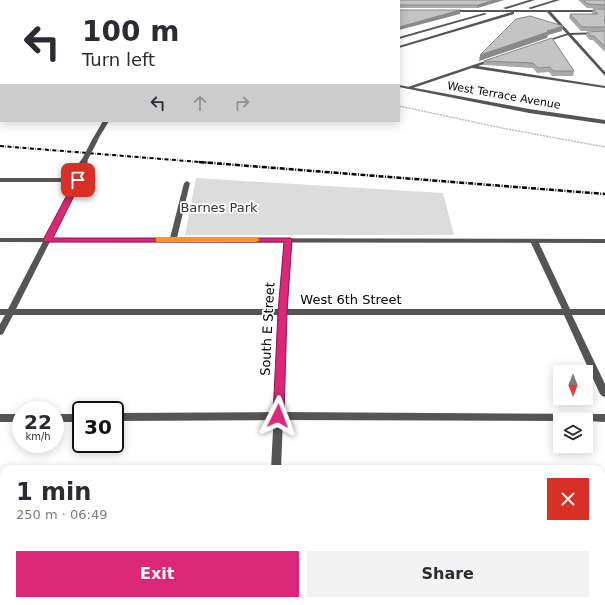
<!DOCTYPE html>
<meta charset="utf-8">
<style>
:root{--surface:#fff;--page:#f2f2f3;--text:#2b2b33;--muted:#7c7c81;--accent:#db2777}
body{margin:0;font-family:"DejaVu Sans",sans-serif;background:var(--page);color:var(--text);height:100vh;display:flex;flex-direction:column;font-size:15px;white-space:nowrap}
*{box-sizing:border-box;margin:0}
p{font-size:13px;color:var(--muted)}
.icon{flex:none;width:22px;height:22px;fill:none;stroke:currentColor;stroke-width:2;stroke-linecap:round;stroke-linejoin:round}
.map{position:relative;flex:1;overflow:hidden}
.panel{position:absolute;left:0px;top:465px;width:605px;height:140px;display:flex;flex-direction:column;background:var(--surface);border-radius:12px 12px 0 0;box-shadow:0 2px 10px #0003}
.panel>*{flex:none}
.guide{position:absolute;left:0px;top:0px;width:400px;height:122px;box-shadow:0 2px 10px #0003;background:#fff;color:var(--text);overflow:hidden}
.needle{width:26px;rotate:180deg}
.tools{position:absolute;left:553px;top:365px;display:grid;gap:8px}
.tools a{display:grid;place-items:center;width:40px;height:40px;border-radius:0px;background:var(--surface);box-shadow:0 2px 10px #0003;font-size:20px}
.speed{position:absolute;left:12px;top:401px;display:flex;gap:8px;font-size:20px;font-weight:700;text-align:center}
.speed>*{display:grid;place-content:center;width:52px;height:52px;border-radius:50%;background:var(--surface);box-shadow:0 2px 10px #0003;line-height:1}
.speed small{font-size:10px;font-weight:400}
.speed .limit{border:2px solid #111;border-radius:6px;background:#fff;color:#111}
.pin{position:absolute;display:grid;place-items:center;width:34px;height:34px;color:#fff;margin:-17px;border-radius:8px;box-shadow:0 2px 6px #0006}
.me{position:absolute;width:44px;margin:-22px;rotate:3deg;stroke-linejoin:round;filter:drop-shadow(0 0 3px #0008)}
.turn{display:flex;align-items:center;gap:14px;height:84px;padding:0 16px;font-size:18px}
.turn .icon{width:52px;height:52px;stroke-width:2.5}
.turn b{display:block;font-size:28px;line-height:34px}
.lanes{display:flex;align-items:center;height:38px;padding:0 16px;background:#0003;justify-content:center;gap:20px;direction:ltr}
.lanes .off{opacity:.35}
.round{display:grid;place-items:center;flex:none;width:42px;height:42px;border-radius:0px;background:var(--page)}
.overview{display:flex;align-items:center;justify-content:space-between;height:68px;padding:0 16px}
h1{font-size:24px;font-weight:700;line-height:30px}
.action{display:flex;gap:8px;margin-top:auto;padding:8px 16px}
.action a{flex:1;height:46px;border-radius:0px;background:var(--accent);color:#fff;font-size:16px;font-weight:700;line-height:46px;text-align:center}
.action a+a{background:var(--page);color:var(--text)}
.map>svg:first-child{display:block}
.green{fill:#dcdcdc}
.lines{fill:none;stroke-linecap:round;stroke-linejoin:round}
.path{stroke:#777;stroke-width:1.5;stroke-dasharray:0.5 1;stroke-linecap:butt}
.lane{fill:#555;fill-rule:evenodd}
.street{fill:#555;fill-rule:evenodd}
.rail-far1{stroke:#000;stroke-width:2;stroke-dasharray:4 1.5 0.5 1.5;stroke-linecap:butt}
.rail{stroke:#000;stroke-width:2.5;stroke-dasharray:5 1.5 1 1.5;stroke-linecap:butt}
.street-bridge-far1{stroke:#555;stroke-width:5.5}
.street-bridge{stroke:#555;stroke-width:7}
.wall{fill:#a9a9a9}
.shaded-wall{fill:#898989}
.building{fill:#c4c4c4;stroke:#898989}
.route{fill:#db2777;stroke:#8e194d}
.slow{fill:#f59e0b}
.labels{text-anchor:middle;stroke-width:3.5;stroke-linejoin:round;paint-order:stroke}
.far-street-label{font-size:11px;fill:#000;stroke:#fff}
.park-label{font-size:13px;fill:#333;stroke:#fff}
.street-label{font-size:13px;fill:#000;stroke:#fff}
</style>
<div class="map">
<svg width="605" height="605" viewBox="0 0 605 605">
<rect width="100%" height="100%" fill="#fff"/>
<!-- green -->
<path class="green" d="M 196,178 L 443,193 L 454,235 L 185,235 Z"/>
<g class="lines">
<!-- path -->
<path class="path" d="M 399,106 L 502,128 L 605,147"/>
<!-- lane -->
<path class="lane" d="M 605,32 L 605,34 L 568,35 L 543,43 L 541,42 L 568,33 Z
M 494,58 L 496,59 L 496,60 L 478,66 L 605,86 L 605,88 L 472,68 L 410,89 L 405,88 Z
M 187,181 L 190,183 L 177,238 L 605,239 L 605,243 L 0,242 L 0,238 L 170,238 L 184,183 Z
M 278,412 L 605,414 L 605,422 L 586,421 L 586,420 L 560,420 L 560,421 L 278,420 L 115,421 L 115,413 Z
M 0,414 L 21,414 L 21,422 L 0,422 Z
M 55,414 L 81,414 L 81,422 L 55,422 Z"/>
<!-- street -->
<path class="street" d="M 529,0 L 535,0 L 506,9 L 503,8 Z
M 554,0 L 560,0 L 531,9 L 528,8 Z
M 450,10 L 605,10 L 605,12 L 551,12 L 605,72 L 605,76 L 547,12 L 514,12 L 514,14 L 399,48 L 399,46 L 512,12 L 449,12 Z
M 0,11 L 1,11 L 1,13 L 0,13 Z
M 484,13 L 487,14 L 399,39 L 399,37 Z
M 0,58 L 1,58 L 1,60 L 0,60 Z
M 399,85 L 529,109 L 605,120 L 605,124 L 529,113 L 399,87 Z
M 103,121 L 109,121 L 97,141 L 93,141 L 92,140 Z
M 82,163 L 85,165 L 81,180 L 16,309 L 279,309 L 284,240 L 288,238 L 292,240 L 287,309 L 562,309 L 530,241 L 534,239 L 538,241 L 570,309 L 605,309 L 605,315 L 572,315 L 605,384 L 605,397 L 602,396 L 600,394 L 564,315 L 287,315 L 281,469 L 271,469 L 279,315 L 13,315 L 3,334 L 0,335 L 0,324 L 5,315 L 0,315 L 0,309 L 8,309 L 74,182 L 0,182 L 0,178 L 75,178 L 79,165 Z
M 601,553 L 605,553 L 605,563 L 601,563 Z
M 0,555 L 4,555 L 4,565 L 0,565 Z
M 264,601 L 276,601 L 276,605 L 264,605 Z"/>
<!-- rail-far1 -->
<path class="rail-far1" d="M 0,146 L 212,163"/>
<!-- rail -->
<path class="rail" d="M 199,162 L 605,194"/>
<!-- street-bridge-far1 -->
<path class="street-bridge-far1" d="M 83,163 L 95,140"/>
<!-- street-bridge -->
<path class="street-bridge" d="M 82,165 L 84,162"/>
</g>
<!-- wall -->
<path class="wall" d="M 131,0 L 504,0 L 477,8 L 399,8 Z
M 578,0 L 605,0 L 605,9 L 587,8 Z
M 593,9 L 605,9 L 605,31 L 581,31 L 569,18 L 570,14 L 593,14 L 592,14 Z
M 605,31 L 605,52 L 593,40 L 590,40 L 586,36 L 587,32 Z
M 552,38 L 574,71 L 573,76 L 552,76 L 549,72 L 537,73 L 533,68 L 483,65 L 484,61 Z"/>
<!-- shaded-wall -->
<path class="shaded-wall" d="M 495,0 L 504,0 L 477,8 L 478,5 Z
M 460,10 L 460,14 L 399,30 L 399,27 Z
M 563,26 L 562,31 L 548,35 L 547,38 L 479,61 L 480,55 L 547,31 Z"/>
<!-- building -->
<path class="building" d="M 131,0 L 495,0 L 478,5 L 399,5 L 399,6 L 399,1 L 130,1 Z
M 583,0 L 605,0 L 605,5 L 588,4 Z
M 593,9 L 605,9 L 605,20 L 604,20 L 605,21 L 605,27 L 582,27 L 570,14 L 598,14 Z
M 399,10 L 460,10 L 399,27 Z
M 530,16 L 563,26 L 547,31 L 548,32 L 480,55 L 516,19 Z
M 605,31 L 605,47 L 594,36 L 591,36 L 587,32 Z
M 552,38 L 574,71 L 553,71 L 550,67 L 538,68 L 533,63 L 484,61 Z"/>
<!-- route -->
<path class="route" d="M 76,178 L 78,178 L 82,180 L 53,238 L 291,238 L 292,240 L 287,312 L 284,416 L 282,419 L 274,419 L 273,416 L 278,312 L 284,242 L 45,242 L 43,240 Z"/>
<!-- slow -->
<path class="slow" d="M 159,237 L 256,237 L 260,240 L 256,242 L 156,242 L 156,238 Z"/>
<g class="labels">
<!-- far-street labels -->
<g class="far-street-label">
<text transform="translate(504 95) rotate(10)" y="4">West Terrace Avenue</text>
</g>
<!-- park labels -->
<g class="park-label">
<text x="219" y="212">Barnes Park</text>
</g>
<!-- street labels -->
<g class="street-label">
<text x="351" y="304">West 6th Street</text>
<text transform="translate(267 329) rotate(-87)" y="5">South E Street</text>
</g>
</g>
</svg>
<div class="tools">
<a><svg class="needle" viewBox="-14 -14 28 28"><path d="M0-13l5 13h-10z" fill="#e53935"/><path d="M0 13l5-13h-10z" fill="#7c7c81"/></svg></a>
<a><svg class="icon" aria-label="layers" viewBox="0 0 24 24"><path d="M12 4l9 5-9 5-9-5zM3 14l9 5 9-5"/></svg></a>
</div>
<div class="speed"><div>22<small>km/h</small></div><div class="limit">30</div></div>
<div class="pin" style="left:78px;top:180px;background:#d93025"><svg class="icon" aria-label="arrive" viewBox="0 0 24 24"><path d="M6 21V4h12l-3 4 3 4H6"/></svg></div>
<svg class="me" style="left:278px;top:416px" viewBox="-20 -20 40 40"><path d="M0-17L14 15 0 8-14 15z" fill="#db2777" stroke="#fff" stroke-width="4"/></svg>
<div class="guide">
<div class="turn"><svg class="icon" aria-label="left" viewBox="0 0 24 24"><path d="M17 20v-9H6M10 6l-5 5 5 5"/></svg><div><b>100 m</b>Turn left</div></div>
<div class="lanes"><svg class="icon" aria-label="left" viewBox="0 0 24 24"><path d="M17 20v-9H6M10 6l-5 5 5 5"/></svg><svg class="icon off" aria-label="ahead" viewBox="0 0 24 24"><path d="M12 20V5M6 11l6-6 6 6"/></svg><svg class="icon off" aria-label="right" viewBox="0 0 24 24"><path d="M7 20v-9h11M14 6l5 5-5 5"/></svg></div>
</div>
<section class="panel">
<div class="overview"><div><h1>1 min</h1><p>250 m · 06:49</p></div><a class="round" style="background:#d93025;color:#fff"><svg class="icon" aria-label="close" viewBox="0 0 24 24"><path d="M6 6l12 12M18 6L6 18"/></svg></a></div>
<div class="action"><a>Exit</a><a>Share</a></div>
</section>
</div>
